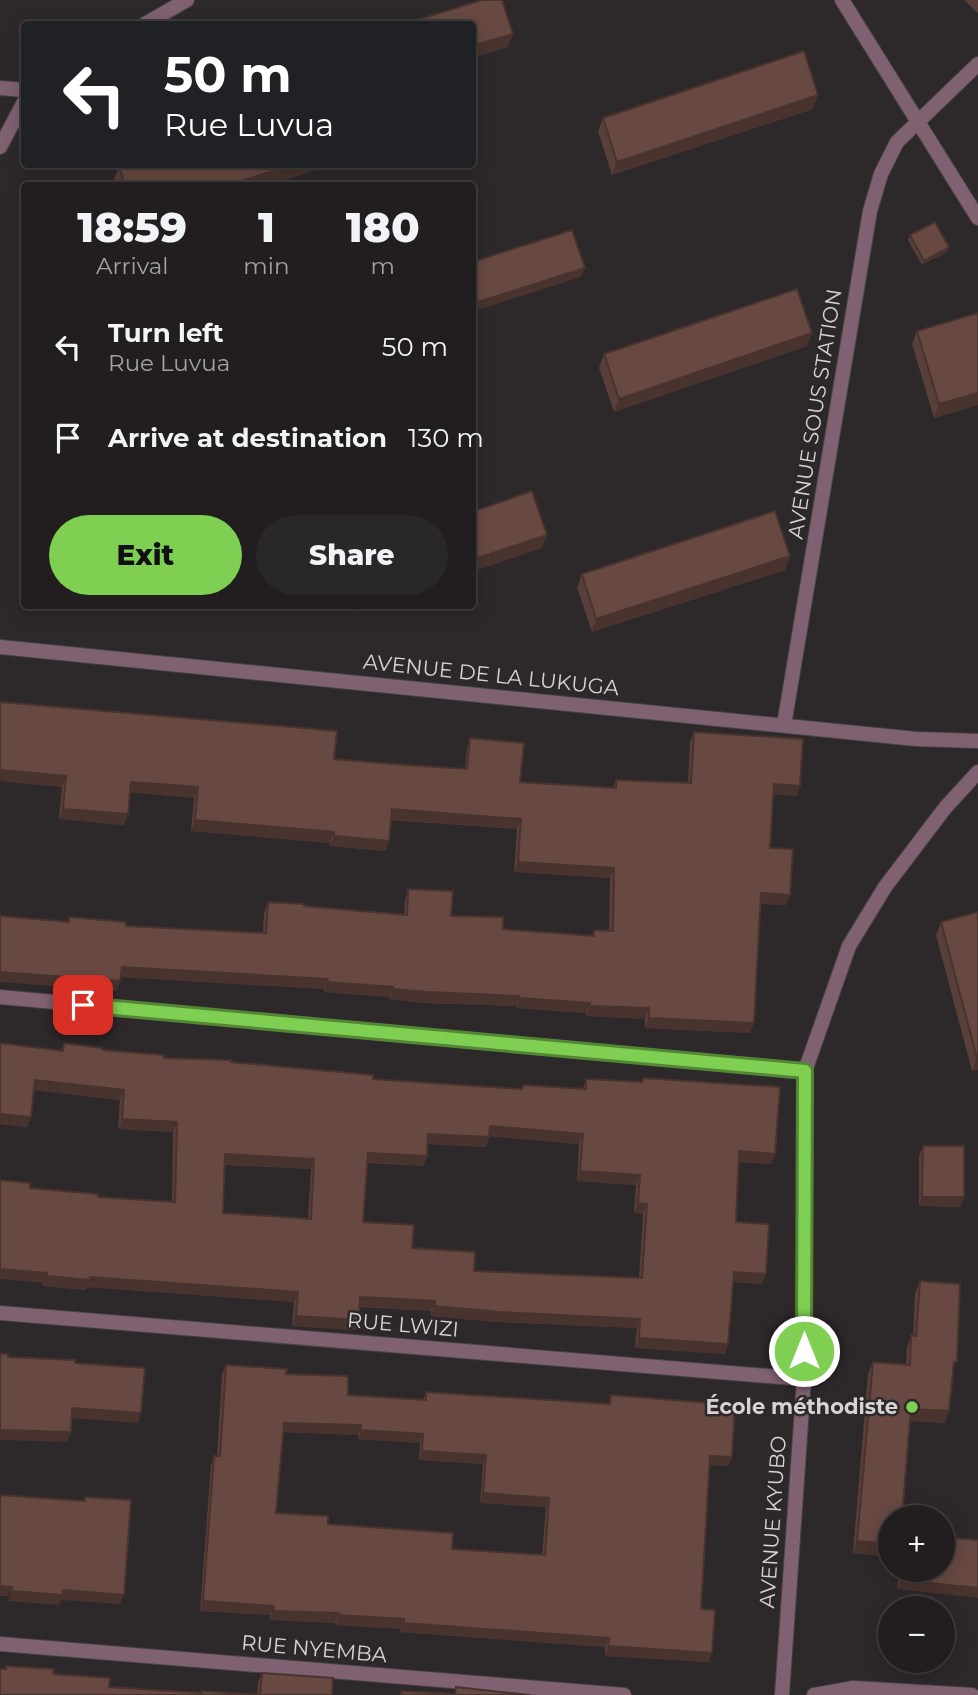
<!DOCTYPE html>
<meta charset="utf-8">
<style>
:root{--surface:#221e1f;--page:#2a2728;--text:#f1f3f6;--muted:#a2a2a4;--line:#3f3c3d;--accent:#7fd052}
body{margin:0;font-family:Montserrat,sans-serif;background:var(--page);color:var(--text);height:100vh;display:flex;flex-direction:column;font-size:26px;white-space:nowrap}
*{box-sizing:border-box;margin:0}
p{font-size:23px;color:var(--muted)}
.icon{flex:none;width:38px;height:38px;fill:none;stroke:currentColor;stroke-width:2;stroke-linecap:round;stroke-linejoin:round}
.map{position:relative;flex:1;overflow:hidden}
.side{position:absolute;left:21px;top:182px;width:455px;height:427px;display:flex;flex-direction:column;background:var(--surface);border-radius:7px;box-shadow:0 4px 18px #0003,0 0 0 2px var(--line)}
.side>*{flex:none}
.top-card{position:absolute;left:21px;top:21px;width:455px;height:147px;border-radius:7px;box-shadow:0 4px 18px #0003,0 0 0 2px var(--line);background:#202124;color:#fff;overflow:hidden}
.tools{position:absolute;left:878px;top:1505px;display:grid;gap:14px}
.tools a{display:grid;place-items:center;width:77px;height:77px;border-radius:50%;background:var(--surface);box-shadow:0 4px 18px #0003,0 0 0 2px var(--line);font-size:35px}
.pin{position:absolute;display:grid;place-items:center;width:60px;height:60px;color:#fff;margin:-30px;border-radius:14px;box-shadow:0 4px 10px #0006}
.me{position:absolute;width:77px;margin:-38px;rotate:0deg;stroke-linejoin:round;filter:drop-shadow(0 0 5px #0008)}
.turn{display:flex;align-items:center;gap:24px;height:147px;padding:0 28px;font-size:32px}
.turn .icon{width:91px;height:91px;stroke-width:2.5}
.turn b{display:block;font-size:49px;line-height:60px}
.eta{display:flex;justify-content:space-evenly;align-items:center;height:119px;text-align:center}
.eta b{font-size:42px;font-weight:800;line-height:49px}
.action{display:flex;gap:14px;margin-top:auto;padding:14px 28px}
.action a{flex:1;height:80px;border-radius:42px;background:var(--accent);color:#111;font-size:28px;font-weight:800;line-height:80px;text-align:center}
.action a+a{background:var(--page);color:var(--text)}
ul{padding:0;list-style:none}
li{display:flex;align-items:center;gap:21px;height:91px;padding:0 28px}
li div{flex:1}
li b{display:block;font-size:26px}
li em{font-style:normal}
.map>svg:first-child{display:block}
.lines{fill:none;stroke-linecap:round;stroke-linejoin:round}
.minor-casing{stroke:#484344;stroke-width:16}
.tertiary-casing{stroke:#484344;stroke-width:16}
.minor{stroke:#7f6172;stroke-width:14}
.tertiary{stroke:#7f6172;stroke-width:14}
.wall{fill:#593f39;fill-rule:evenodd}
.shaded-wall{fill:#48332e}
.building{fill:#674942;stroke:#48332e;stroke-width:2;fill-rule:evenodd}
.route-casing{stroke:#538735;stroke-width:18}
.route{stroke:#7fd052;stroke-width:12}
.poi-dot{fill:#7fd052;stroke:#2d2829;stroke-width:2.5}
.labels{text-anchor:middle;stroke-width:5;stroke-linejoin:round;paint-order:stroke}
.street-label{font-size:21px;fill:#d7d3d4;stroke:#2d2829}
.poi-label{font-size:21px;font-weight:bold;fill:#d7d3d4;stroke:#2d2829;text-anchor:end}
</style>
<div class="map">
<svg width="978" height="1695" viewBox="0 0 978 1695">
<rect width="100%" height="100%" fill="#2d2829"/>
<g class="lines">
<!-- minor casing -->
<g class="minor-casing">
<path id="minor" d="M 145,24 L 187,0
M 0,88 L 24,90
M 0,147 L 24,102
M 0,647 L 916,739 L 978,741
M 784,725 L 870,211 L 881,174 L 897,142 L 978,64
M 0,997 L 805,1071
M 0,1313 L 804,1379
M 0,1644 L 624,1695
M 782,1695 L 804,1379 L 805,1071 L 849,946 L 885,887 L 945,808 L 978,772
M 814,1695 L 853,1688 L 972,1695"/>
</g>
<!-- tertiary casing -->
<g class="tertiary-casing">
<path id="tertiary" d="M 842,0 L 978,218"/>
</g>
<!-- minor -->
<use href="#minor" class="minor"/>
<!-- tertiary -->
<use href="#tertiary" class="tertiary"/>
</g>
<!-- wall -->
<path class="wall" d="M 964,0 L 978,0 L 978,13 Z
M 813,109 L 612,175 L 598,131 L 603,118 Z
M 123,164 L 318,164 L 316,170 L 265,186 L 116,186 L 114,179 L 119,166 Z
M 910,235 L 949,247 L 947,252 L 922,265 L 908,240 Z
M 978,313 L 978,405 L 934,418 L 912,344 L 917,331 Z
M 807,346 L 614,412 L 599,368 L 604,354 Z
M 790,556 L 785,570 L 592,632 L 577,587 L 582,574 Z
M 351,606 L 373,606 L 353,612 Z
M 0,702 L 334,759 L 465,769 L 467,749 L 470,738 L 520,782 L 613,788 L 616,780 L 688,783 L 690,742 L 694,732 L 800,786 L 796,796 L 773,794 L 770,848 L 790,895 L 786,905 L 760,904 L 750,1033 L 645,1028 L 645,1019 L 586,1016 L 586,1013 L 516,1008 L 516,1006 L 424,1003 L 389,999 L 389,997 L 324,992 L 324,989 L 121,977 L 117,991 L 68,922 L 69,917 L 126,926 L 263,933 L 264,913 L 268,902 L 404,915 L 405,900 L 408,889 L 451,916 L 503,929 L 592,936 L 594,930 L 609,931 L 610,878 L 514,872 L 517,829 L 391,820 L 386,851 L 330,846 L 330,843 L 191,831 L 194,798 L 130,792 L 124,825 L 59,819 L 62,787 L 0,781 Z
M 978,912 L 978,1070 L 972,1071 L 936,935 L 941,922 Z
M 64,1043 L 102,1050 L 164,1058 L 231,1062 L 373,1079 L 521,1089 L 523,1085 L 583,1089 L 586,1079 L 641,1082 L 643,1078 L 772,1164 L 739,1162 L 736,1222 L 762,1284 L 733,1282 L 728,1344 L 725,1354 L 635,1348 L 637,1328 L 496,1322 L 431,1316 L 431,1311 L 360,1307 L 355,1330 L 292,1326 L 294,1302 L 87,1287 L 86,1290 L 43,1286 L 30,1188 L 98,1197 L 172,1202 L 173,1132 L 118,1129 L 120,1100 L 34,1090 L 27,1127 L 0,1124 L 61,1050 ZM 489,1136 L 579,1144 L 577,1181 L 636,1185 L 634,1213 L 643,1214 L 639,1278 L 474,1271 L 412,1248 L 363,1222 L 367,1163 L 423,1166 L 427,1156 L 428,1144 L 486,1147 ZM 225,1165 L 311,1169 L 308,1219 L 223,1213 Z
M 923,1146 L 964,1197 L 960,1207 L 919,1206 L 919,1156 Z
M 920,1281 L 953,1373 L 945,1423 L 910,1421 L 891,1517 L 891,1557 L 853,1553 L 868,1374 L 873,1362 L 906,1364 L 907,1348 L 911,1335 L 913,1336 L 915,1293 Z
M 226,1365 L 286,1374 L 348,1395 L 423,1400 L 426,1392 L 608,1404 L 611,1395 L 732,1457 L 728,1466 L 710,1465 L 701,1609 L 709,1662 L 605,1656 L 605,1647 L 400,1632 L 401,1629 L 335,1625 L 335,1623 L 270,1620 L 270,1615 L 200,1611 L 211,1465 L 214,1456 L 217,1456 L 222,1374 ZM 283,1432 L 358,1435 L 358,1439 L 420,1443 L 419,1460 L 483,1464 L 480,1503 L 546,1507 L 542,1555 L 452,1549 L 276,1513 Z
M 899,1570 L 943,1570 L 897,1589 Z
M 6,1666 L 53,1674 L 109,1687 L 202,1693 L 257,1694 L 258,1682 L 262,1673 L 332,1695 L 0,1695 Z"/>
<!-- shaded-wall -->
<path class="shaded-wall" d="M 513,34 L 508,47 L 472,58 L 472,46 Z
M 818,95 L 813,109 L 612,175 L 617,162 Z
M 295,164 L 318,164 L 316,170 L 265,186 L 225,186 Z
M 949,247 L 947,252 L 922,265 L 924,261 Z
M 585,268 L 581,277 L 472,312 L 472,304 Z
M 812,333 L 807,346 L 614,412 L 619,399 Z
M 978,393 L 978,405 L 934,418 L 939,404 Z
M 547,535 L 542,548 L 472,572 L 472,560 Z
M 790,556 L 785,570 L 592,632 L 596,619 Z
M 356,606 L 373,606 L 353,612 Z
M 0,770 L 66,776 L 62,787 L 0,781 Z
M 131,782 L 198,787 L 194,798 L 127,792 Z
M 774,784 L 800,786 L 796,796 L 770,794 Z
M 63,809 L 128,814 L 124,825 L 59,819 Z
M 392,809 L 521,819 L 517,829 L 389,819 Z
M 195,820 L 334,832 L 330,843 L 191,831 Z
M 334,836 L 389,841 L 386,851 L 330,846 Z
M 518,862 L 614,868 L 610,878 L 514,872 Z
M 761,893 L 790,895 L 786,905 L 757,903 Z
M 122,967 L 328,979 L 324,989 L 118,977 Z
M 0,972 L 120,981 L 117,991 L 0,982 Z
M 327,982 L 393,987 L 389,997 L 324,992 Z
M 393,989 L 519,996 L 516,1006 L 424,1003 L 389,999 Z
M 519,998 L 590,1003 L 586,1013 L 516,1008 Z
M 590,1006 L 649,1008 L 645,1019 L 586,1016 Z
M 649,1018 L 754,1023 L 750,1033 L 645,1028 Z
M 977,1058 L 978,1058 L 978,1070 L 972,1071 Z
M 35,1080 L 124,1090 L 120,1100 L 31,1090 Z
M 0,1114 L 31,1117 L 27,1127 L 0,1124 Z
M 122,1119 L 177,1122 L 173,1132 L 118,1129 Z
M 490,1126 L 583,1134 L 579,1144 L 486,1136 Z
M 428,1134 L 489,1137 L 486,1147 L 425,1144 Z
M 739,1151 L 775,1154 L 772,1164 L 736,1161 Z
M 368,1153 L 427,1156 L 423,1166 L 364,1162 Z
M 225,1154 L 314,1159 L 311,1169 L 221,1164 Z
M 580,1171 L 640,1175 L 636,1185 L 577,1181 Z
M 922,1197 L 964,1197 L 960,1207 L 919,1206 Z
M 638,1203 L 647,1204 L 643,1214 L 634,1213 Z
M 0,1269 L 47,1273 L 44,1283 L 0,1279 Z
M 734,1272 L 766,1274 L 762,1284 L 730,1282 Z
M 47,1276 L 90,1277 L 298,1292 L 294,1302 L 87,1287 L 86,1290 L 43,1286 Z
M 360,1297 L 435,1301 L 431,1311 L 357,1306 Z
M 434,1306 L 640,1319 L 637,1328 L 496,1322 L 431,1316 Z
M 296,1316 L 359,1320 L 355,1330 L 292,1326 Z
M 639,1338 L 728,1344 L 725,1354 L 635,1348 Z
M 72,1408 L 141,1413 L 138,1423 L 69,1418 Z
M 911,1409 L 949,1411 L 945,1423 L 907,1421 Z
M 284,1423 L 361,1425 L 358,1435 L 280,1432 Z
M 0,1430 L 71,1432 L 67,1442 L 0,1440 Z
M 361,1430 L 423,1434 L 420,1443 L 358,1439 Z
M 422,1451 L 486,1455 L 483,1464 L 419,1460 Z
M 710,1456 L 732,1457 L 728,1466 L 707,1465 Z
M 483,1493 L 549,1498 L 546,1507 L 480,1503 Z
M 857,1541 L 891,1544 L 891,1557 L 853,1553 Z
M 900,1580 L 978,1588 L 978,1598 L 897,1589 Z
M 0,1586 L 12,1587 L 8,1596 L 0,1596 Z
M 63,1590 L 124,1595 L 120,1604 L 61,1600 L 59,1605 L 8,1601 L 11,1591 Z
M 203,1601 L 274,1606 L 270,1615 L 200,1611 Z
M 273,1611 L 339,1613 L 335,1623 L 270,1620 Z
M 339,1615 L 404,1619 L 401,1629 L 335,1625 Z
M 404,1623 L 609,1638 L 605,1647 L 400,1632 Z
M 608,1646 L 712,1653 L 709,1662 L 605,1656 Z"/>
<!-- building -->
<path class="building" d="M 482,0 L 502,0 L 513,34 L 472,46 L 472,24 L 404,24 Z
M 804,51 L 818,95 L 617,162 L 603,118 Z
M 123,164 L 295,164 L 225,186 L 125,186 L 119,166 Z
M 935,222 L 949,247 L 924,261 L 910,235 Z
M 572,230 L 585,268 L 472,304 L 472,262 Z
M 797,289 L 812,333 L 619,399 L 604,354 Z
M 978,313 L 978,393 L 939,404 L 917,331 Z
M 532,491 L 547,535 L 472,560 L 472,512 Z
M 775,511 L 790,556 L 596,619 L 582,574 Z
M 0,702 L 337,731 L 334,759 L 406,765 L 467,769 L 470,738 L 524,743 L 520,782 L 616,788 L 616,780 L 691,783 L 694,732 L 803,739 L 800,786 L 774,784 L 770,848 L 793,849 L 790,895 L 761,893 L 754,1023 L 649,1018 L 649,1008 L 590,1006 L 590,1003 L 519,998 L 519,996 L 428,992 L 393,989 L 393,987 L 327,982 L 328,979 L 122,967 L 120,981 L 0,972 L 0,916 L 69,922 L 69,917 L 126,922 L 126,926 L 266,933 L 268,902 L 304,904 L 304,906 L 407,915 L 408,889 L 453,891 L 451,916 L 503,917 L 503,929 L 594,936 L 594,930 L 613,931 L 614,868 L 518,862 L 521,819 L 392,809 L 389,841 L 334,836 L 334,832 L 195,820 L 198,787 L 131,782 L 128,814 L 63,809 L 66,776 L 0,770 Z
M 978,912 L 978,1058 L 977,1058 L 941,922 Z
M 0,1043 L 63,1051 L 64,1043 L 102,1048 L 102,1050 L 164,1055 L 164,1058 L 231,1060 L 231,1062 L 373,1075 L 373,1079 L 522,1089 L 523,1085 L 586,1089 L 586,1079 L 642,1082 L 643,1078 L 780,1087 L 775,1154 L 739,1151 L 736,1222 L 769,1224 L 766,1274 L 734,1272 L 728,1344 L 639,1338 L 640,1319 L 500,1312 L 434,1306 L 435,1301 L 360,1297 L 359,1320 L 296,1316 L 298,1292 L 90,1277 L 90,1280 L 47,1276 L 47,1273 L 0,1269 L 0,1180 L 30,1183 L 30,1188 L 98,1194 L 98,1197 L 175,1202 L 177,1122 L 122,1119 L 124,1090 L 35,1080 L 31,1117 L 0,1114 ZM 490,1126 L 583,1134 L 580,1171 L 640,1175 L 638,1203 L 647,1204 L 642,1278 L 474,1271 L 475,1252 L 412,1248 L 414,1225 L 363,1222 L 368,1153 L 427,1156 L 428,1134 L 489,1137 ZM 225,1154 L 314,1159 L 311,1219 L 223,1213 Z
M 923,1146 L 964,1146 L 964,1197 L 922,1197 Z
M 920,1281 L 960,1284 L 957,1362 L 954,1362 L 949,1411 L 911,1409 L 902,1517 L 891,1517 L 891,1544 L 857,1541 L 873,1362 L 910,1365 L 911,1335 L 916,1336 Z
M 0,1354 L 9,1354 L 8,1357 L 75,1360 L 75,1363 L 145,1368 L 141,1413 L 72,1408 L 71,1432 L 0,1430 Z
M 226,1365 L 287,1369 L 286,1374 L 348,1376 L 348,1395 L 426,1400 L 426,1392 L 610,1404 L 611,1395 L 735,1405 L 732,1457 L 710,1456 L 701,1609 L 715,1610 L 712,1653 L 608,1646 L 609,1638 L 404,1623 L 404,1619 L 339,1615 L 339,1613 L 273,1611 L 274,1606 L 203,1601 L 214,1456 L 220,1456 ZM 284,1423 L 361,1425 L 361,1430 L 423,1434 L 422,1451 L 486,1455 L 483,1493 L 549,1498 L 545,1555 L 452,1549 L 453,1533 L 328,1524 L 328,1516 L 276,1513 Z
M 0,1495 L 85,1501 L 85,1497 L 131,1500 L 124,1595 L 63,1590 L 63,1595 L 11,1591 L 12,1587 L 0,1586 Z
M 943,1537 L 978,1540 L 978,1588 L 900,1580 L 901,1570 L 943,1570 Z
M 6,1666 L 54,1669 L 53,1674 L 110,1678 L 109,1687 L 202,1693 L 202,1691 L 260,1695 L 262,1673 L 333,1678 L 332,1695 L 0,1695 L 0,1669 L 6,1669 Z
M 456,1687 L 529,1695 L 401,1695 L 401,1691 L 455,1694 Z"/>
<g class="lines">
<!-- route casing -->
<g class="route-casing">
<path id="route" d="M 83,1005 L 805,1071 L 804,1351"/>
</g>
<!-- route -->
<use href="#route" class="route"/>
</g>
<!-- markers -->
<circle class="poi-dot" cx="912" cy="1407" r="7"/>
<g class="labels">
<!-- street labels -->
<g class="street-label">
<text transform="translate(815 414) rotate(-81)" y="7">AVENUE SOUS STATION</text>
<text transform="translate(491 675) rotate(6)" y="7">AVENUE DE LA LUKUGA</text>
<text transform="translate(403 1325) rotate(5)" y="7">RUE LWIZI</text>
<text transform="translate(773 1522) rotate(-86)" y="7">AVENUE KYUBO</text>
<text transform="translate(314 1649) rotate(5)" y="7">RUE NYEMBA</text>
</g>
<!-- poi labels -->
<g class="poi-label">
<text x="898" y="1414">École méthodiste</text>
</g>
</g>
</svg>
<div class="tools">
<a>+</a>
<a>−</a>
</div>
<div class="pin" style="left:83px;top:1005px;background:#d93025"><svg class="icon" aria-label="arrive" viewBox="0 0 24 24"><path d="M6 21V4h12l-3 4 3 4H6"/></svg></div>
<svg class="me" style="left:804px;top:1351px" viewBox="-20 -20 40 40"><circle r="17" fill="#7fd052" stroke="#fff" stroke-width="3"/><path d="M0-11L8 9 0 5-8 9z" fill="#fff"/></svg>
<div class="top-card">
<div class="turn"><svg class="icon" aria-label="left" viewBox="0 0 24 24"><path d="M17 20v-9H6M10 6l-5 5 5 5"/></svg><div><b>50 m</b>Rue Luvua</div></div>
</div>
<section class="side">
<div class="eta">
<div><b>18:59</b><p>Arrival</p></div>
<div><b>1</b><p>min</p></div>
<div><b>180</b><p>m</p></div>
</div>
<ul>
<li><svg class="icon" aria-label="left" viewBox="0 0 24 24"><path d="M17 20v-9H6M10 6l-5 5 5 5"/></svg><div><b>Turn left</b><p>Rue Luvua</p></div><em>50 m</em></li>
<li><svg class="icon" aria-label="arrive" viewBox="0 0 24 24"><path d="M6 21V4h12l-3 4 3 4H6"/></svg><div><b>Arrive at destination</b></div><em>130 m</em></li>
</ul>
<div class="action"><a>Exit</a><a>Share</a></div>
</section>
</div>
